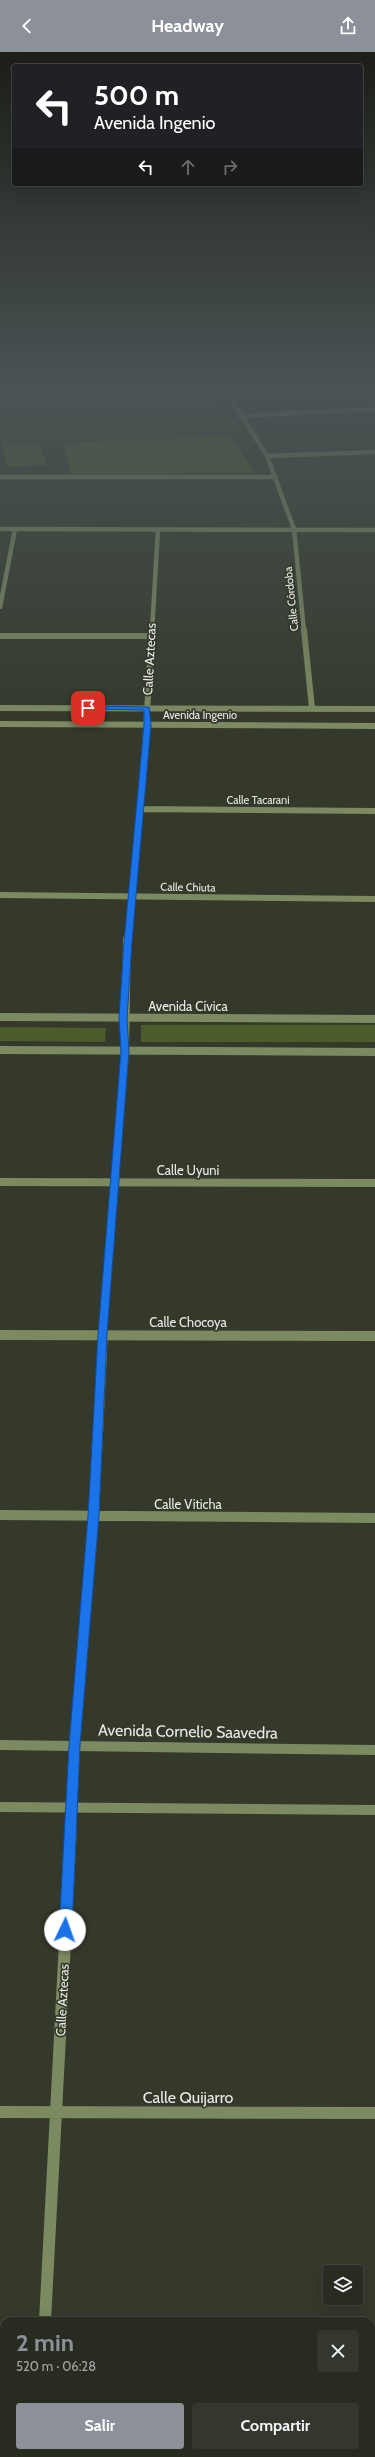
<!DOCTYPE html>
<html lang="es">
<meta charset="utf-8">
<style>
:root{--surface:#272b20;--page:#33372d;--text:#f1f3f6;--muted:#a4a7a5;--line:#43473e;--accent:#8c9099}
body{margin:0;font-family:Cabin,sans-serif;background:var(--page);color:var(--text);height:100vh;display:flex;flex-direction:column;font-size:15px;white-space:nowrap}
*{box-sizing:border-box;margin:0}
p{font-size:13px;color:var(--muted)}
.icon{flex:none;width:22px;height:22px;fill:none;stroke:currentColor;stroke-width:2;stroke-linecap:round;stroke-linejoin:round}
.map{position:relative;flex:1;overflow:hidden}
.sheet{position:absolute;left:0px;top:2265px;width:375px;height:140px;display:flex;flex-direction:column;background:var(--surface);border-radius:12px 12px 0 0;box-shadow:0 4px 16px #0002,0 0 0 1px var(--line)}
.sheet>*{flex:none}
.banner{position:absolute;left:12px;top:12px;width:351px;height:122px;border-radius:4px;box-shadow:0 4px 16px #0002,0 0 0 1px var(--line);background:#202124;color:#fff;overflow:hidden}
.controls{position:absolute;left:323px;top:2213px;display:grid;gap:8px}
.controls a{display:grid;place-items:center;width:40px;height:40px;border-radius:4px;background:var(--surface);box-shadow:0 4px 16px #0002,0 0 0 1px var(--line);font-size:20px}
.pin{position:absolute;display:grid;place-items:center;width:34px;height:34px;color:#fff;margin:-17px;border-radius:8px;box-shadow:0 2px 6px #0006}
.me{position:absolute;width:44px;margin:-22px;rotate:3deg;stroke-linejoin:round;filter:drop-shadow(0 0 3px #0008)}
.turn{display:flex;align-items:center;gap:14px;height:84px;padding:0 16px;font-size:18px}
.turn .icon{width:52px;height:52px;stroke-width:2.5}
.turn b{display:block;font-size:28px;line-height:34px}
.lanes{display:flex;align-items:center;height:38px;padding:0 16px;background:#0003;justify-content:center;gap:20px;direction:ltr}
.lanes .off{opacity:.35}
.round{display:grid;place-items:center;flex:none;width:42px;height:42px;border-radius:4px;background:var(--page)}
.head{display:flex;align-items:center;justify-content:space-between;height:68px;padding:0 16px}
h1{font-size:24px;font-weight:800;line-height:30px;color:var(--accent)}
.button{display:flex;gap:8px;margin-top:auto;padding:8px 16px}
.button a{flex:1;height:46px;border-radius:4px;background:var(--accent);color:#fff;font-size:16px;font-weight:800;line-height:46px;text-align:center}
.button a+a{background:var(--page);color:var(--text)}
header{display:flex;justify-content:space-between;align-items:center;height:52px;padding:0 16px;background:var(--accent);color:#fff;font-size:18px;font-weight:800}
.map>svg:first-child{display:block}
.built{fill:#3c442f}
.green{fill:#4c5c2a}
.lines{fill:none;stroke-linecap:round;stroke-linejoin:round}
.minor-far4{stroke:#7b8a61;stroke-width:4.5}
.minor-far3{stroke:#7b8a61;stroke-width:6}
.minor-far2{stroke:#7b8a61;stroke-width:8}
.minor-far1{stroke:#7b8a61;stroke-width:10}
.minor{stroke:#7b8a61;stroke-width:12}
.tertiary-far1{stroke:#7b8a61;stroke-width:6}
.tertiary{stroke:#7b8a61;stroke-width:10}
.route{fill:#1a73e8;stroke:#114b97}
.labels{text-anchor:middle;stroke-width:3.5;stroke-linejoin:round;paint-order:stroke}
.far-street-label{font-size:11px;fill:#e9ece3;stroke:#34392b}
.street-label{font-size:13px;fill:#e9ece3;stroke:#34392b}
.near-street-label{font-size:16px;fill:#e9ece3;stroke:#34392b}
</style>
<header><svg class="icon" aria-label="back" viewBox="0 0 24 24"><path d="M15 5l-7 7 7 7"/></svg>Headway<svg class="icon" aria-label="share" viewBox="0 0 24 24"><path d="M12 15V3M7 8l5-5 5 5M5 13v7h14v-7"/></svg></header>
<div class="map">
<svg width="375" height="2405" viewBox="0 0 375 2405">
<rect width="100%" height="100%" fill="#34392b"/>
<!-- built -->
<path class="built" d="M 67,334 L 213,334 L 240,381 L 2,392 L 0,387 L 0,337 Z"/>
<!-- green -->
<path class="green" d="M 231,383 L 254,421 L 71,422 L 63,391 Z
M 39,391 L 47,413 L 7,415 L 2,392 Z
M 141,973 L 375,973 L 375,990 L 141,990 Z
M 0,975 L 106,976 L 105,990 L 0,989 Z"/>
<g class="lines">
<!-- minor-far4 -->
<path class="minor-far4" d="M 223,334 L 267,404 L 294,477 L 304,579
M 0,335 L 15,334
M 240,364 L 375,357
M 267,404 L 375,400
M 0,425 L 276,425
M 0,477 L 375,478
M 0,555 L 15,477
M 152,579 L 158,477"/>
<!-- minor-far3 -->
<path class="minor-far3" d="M 304,578 L 312,656
M 0,584 L 150,584
M 140,757 L 375,759
M 0,843 L 375,847
M 127,888 L 143,725 L 152,578"/>
<!-- minor-far2 -->
<path class="minor-far2" d="M 0,965 L 375,967
M 0,998 L 375,1000
M 0,1130 L 375,1131
M 103,1280 L 125,999 L 127,887"/>
<!-- minor-far1 -->
<path class="minor-far1" d="M 0,1283 L 375,1284
M 0,1463 L 375,1466
M 71,1777 L 75,1693 L 94,1464 L 103,1279"/>
<!-- minor -->
<path class="minor" d="M 0,2060 L 375,2061
M 45,2269 L 71,1776
M 38,2401 L 38,2405"/>
<!-- tertiary-far1 -->
<path class="tertiary-far1" d="M 0,656 L 375,657
M 0,672 L 375,674"/>
<!-- tertiary -->
<path class="tertiary" d="M 0,1693 L 375,1698
M 0,1755 L 375,1758"/>
</g>
<!-- sky -->
<linearGradient id="sky" x2="0" y2="1"><stop stop-color="#1d1f18"/><stop offset="0.5" stop-color="#4a5455"/><stop offset="1" stop-color="#4a5455" stop-opacity="0"/></linearGradient>
<rect width="375" height="671" fill="url(#sky)"/>
<!-- route -->
<path class="route" d="M 88,654 L 149,655 L 151,673 L 132,890 L 127,966 L 129,999 L 107,1282 L 99,1464 L 80,1693 L 72,1878 L 65,1883 L 59,1878 L 69,1693 L 88,1464 L 98,1282 L 121,999 L 119,966 L 124,890 L 144,673 L 144,658 L 86,657 Z"/>
<g class="labels">
<!-- far-street labels -->
<g class="far-street-label">
<text transform="translate(291 547) rotate(-96)" y="4">Calle Córdoba</text>
<text x="200" y="667">Avenida Ingenio</text>
<text x="258" y="752">Calle Tacarani</text>
<text transform="translate(188 835) rotate(1)" y="4">Calle Chiuta</text>
</g>
<!-- street labels -->
<g class="street-label">
<text transform="translate(149 607) rotate(-87)" y="5">Calle Aztecas</text>
<text x="188" y="959">Avenida Cívica</text>
<text x="188" y="1123">Calle Uyuni</text>
<text x="188" y="1275">Calle Chocoya</text>
<text x="188" y="1457">Calle Viticha</text>
<text transform="translate(62 1948) rotate(-87)" y="5">Calle Aztecas</text>
</g>
<!-- near-street labels -->
<g class="near-street-label">
<text transform="translate(188 1679) rotate(1)" y="6">Avenida Cornelio Saavedra</text>
<text x="188" y="2051">Calle Quijarro</text>
</g>
</g>
</svg>
<div class="controls">
<a><svg class="icon" aria-label="layers" viewBox="0 0 24 24"><path d="M12 4l9 5-9 5-9-5zM3 14l9 5 9-5"/></svg></a>
</div>
<div class="pin" style="left:88px;top:656px;background:#d93025"><svg class="icon" aria-label="arrive" viewBox="0 0 24 24"><path d="M6 21V4h12l-3 4 3 4H6"/></svg></div>
<svg class="me" style="left:65px;top:1878px" viewBox="-20 -20 40 40"><circle r="19" fill="#fff"/><path d="M0-13L10 11 0 6-10 11z" fill="#1a73e8"/></svg>
<div class="banner">
<div class="turn"><svg class="icon" aria-label="left" viewBox="0 0 24 24"><path d="M17 20v-9H6M10 6l-5 5 5 5"/></svg><div><b>500 m</b>Avenida Ingenio</div></div>
<div class="lanes"><svg class="icon" aria-label="left" viewBox="0 0 24 24"><path d="M17 20v-9H6M10 6l-5 5 5 5"/></svg><svg class="icon off" aria-label="ahead" viewBox="0 0 24 24"><path d="M12 20V5M6 11l6-6 6 6"/></svg><svg class="icon off" aria-label="right" viewBox="0 0 24 24"><path d="M7 20v-9h11M14 6l5 5-5 5"/></svg></div>
</div>
<section class="sheet">
<div class="head"><div><h1>2 min</h1><p>520 m · 06:28</p></div><a class="round"><svg class="icon" aria-label="close" viewBox="0 0 24 24"><path d="M6 6l12 12M18 6L6 18"/></svg></a></div>
<div class="button"><a>Salir</a><a>Compartir</a></div>
</section>
</div>
